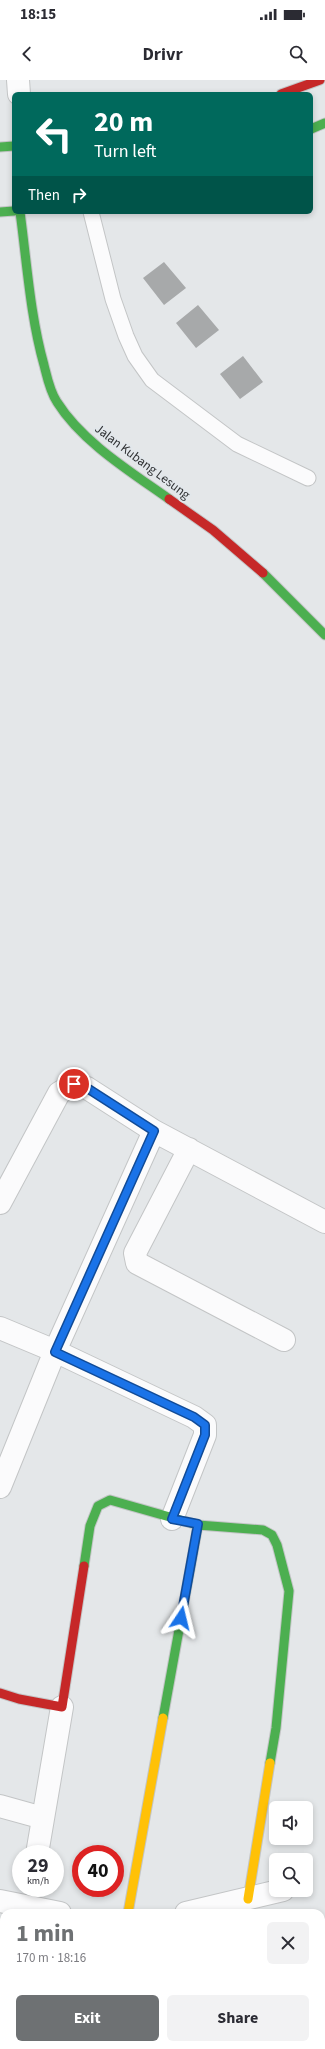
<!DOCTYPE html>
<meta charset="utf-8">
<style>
:root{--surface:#fff;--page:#f2f2f3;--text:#2b2b33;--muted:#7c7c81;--accent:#6e7173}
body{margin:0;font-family:"Source Sans 3",sans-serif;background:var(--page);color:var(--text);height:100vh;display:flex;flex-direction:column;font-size:15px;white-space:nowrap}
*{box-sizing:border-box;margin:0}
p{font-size:13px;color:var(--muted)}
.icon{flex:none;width:22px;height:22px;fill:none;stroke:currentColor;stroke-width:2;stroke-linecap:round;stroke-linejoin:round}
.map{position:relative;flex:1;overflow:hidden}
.side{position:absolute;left:0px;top:1829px;width:325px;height:140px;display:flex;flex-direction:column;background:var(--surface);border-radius:12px 12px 0 0;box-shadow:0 2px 6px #0003}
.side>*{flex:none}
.banner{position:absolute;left:12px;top:12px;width:301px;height:122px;border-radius:6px;box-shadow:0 2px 6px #0003;background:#00695c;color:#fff;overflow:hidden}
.controls{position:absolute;left:269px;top:1721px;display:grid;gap:8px}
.controls a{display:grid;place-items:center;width:44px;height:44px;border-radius:6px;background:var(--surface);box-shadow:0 2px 6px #0003;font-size:20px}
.speed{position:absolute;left:12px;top:1765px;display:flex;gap:8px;font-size:20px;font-weight:700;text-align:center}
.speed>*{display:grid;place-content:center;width:52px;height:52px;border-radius:50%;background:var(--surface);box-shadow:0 2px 6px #0003;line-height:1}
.speed small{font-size:10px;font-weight:400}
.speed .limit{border:6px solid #d22;background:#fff;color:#111}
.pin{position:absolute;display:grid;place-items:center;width:34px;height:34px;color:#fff;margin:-17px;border:2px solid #fff;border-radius:50%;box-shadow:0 1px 4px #0007}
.me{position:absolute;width:44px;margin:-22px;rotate:10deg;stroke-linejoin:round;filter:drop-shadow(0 0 3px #0008)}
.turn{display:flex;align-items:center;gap:14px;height:84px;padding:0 16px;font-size:18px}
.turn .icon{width:52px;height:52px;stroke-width:2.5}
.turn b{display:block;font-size:28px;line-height:34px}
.then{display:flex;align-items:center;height:38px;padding:0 16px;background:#0003;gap:8px;font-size:15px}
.round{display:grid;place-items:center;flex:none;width:42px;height:42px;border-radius:6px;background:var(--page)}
.head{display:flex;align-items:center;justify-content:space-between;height:68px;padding:0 16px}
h1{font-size:24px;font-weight:700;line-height:30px;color:var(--accent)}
.primary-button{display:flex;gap:8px;margin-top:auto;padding:8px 16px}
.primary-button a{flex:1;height:46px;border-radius:6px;background:var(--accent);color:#fff;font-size:16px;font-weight:700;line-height:46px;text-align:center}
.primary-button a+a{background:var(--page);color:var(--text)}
.status{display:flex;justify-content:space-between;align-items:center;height:28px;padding:0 20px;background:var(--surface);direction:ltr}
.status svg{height:11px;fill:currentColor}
header{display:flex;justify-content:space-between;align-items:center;height:52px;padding:0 16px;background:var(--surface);font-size:18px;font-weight:700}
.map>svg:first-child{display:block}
.building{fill:#a7a9aa}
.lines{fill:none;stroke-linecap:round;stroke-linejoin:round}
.lane-casing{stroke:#c3c5c6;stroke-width:17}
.street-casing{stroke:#c3c5c6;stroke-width:24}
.fast-casing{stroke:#c3c5c6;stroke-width:11}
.slow-casing{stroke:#c3c5c6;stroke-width:11}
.jam-casing{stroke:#c3c5c6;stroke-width:11}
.lane{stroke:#fbfbfc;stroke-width:15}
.street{stroke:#fbfbfc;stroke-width:22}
.fast{stroke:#4caf50;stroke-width:9}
.slow{stroke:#ffc107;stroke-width:9}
.jam{stroke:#c62828;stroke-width:9}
.route-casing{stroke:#114b97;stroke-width:10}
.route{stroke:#1a73e8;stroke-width:7}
.labels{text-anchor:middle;stroke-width:4;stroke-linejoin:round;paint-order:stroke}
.street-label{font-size:13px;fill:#2f3133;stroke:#e2e7eb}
</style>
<div class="status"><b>18:15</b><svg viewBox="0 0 49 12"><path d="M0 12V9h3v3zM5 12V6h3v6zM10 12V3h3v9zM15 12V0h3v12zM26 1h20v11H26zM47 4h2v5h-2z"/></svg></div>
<header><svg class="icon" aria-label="back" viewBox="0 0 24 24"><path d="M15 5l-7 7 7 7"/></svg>Drivr<svg class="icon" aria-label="search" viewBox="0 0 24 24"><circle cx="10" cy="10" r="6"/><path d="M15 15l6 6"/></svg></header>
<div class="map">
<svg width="325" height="1969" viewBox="0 0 325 1969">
<rect width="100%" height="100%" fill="#e4e7e9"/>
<!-- building -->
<path class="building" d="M 164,182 L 186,208 L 164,225 L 143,198 Z
M 198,225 L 219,250 L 196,268 L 176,243 Z
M 243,276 L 263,302 L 240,319 L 220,294 Z"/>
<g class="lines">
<!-- lane casing -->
<g class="lane-casing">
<path id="lane" d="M 91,132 L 113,219 L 126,256 L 135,276 L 152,300 L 237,364 L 308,398"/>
</g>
<!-- street casing -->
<g class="street-casing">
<path id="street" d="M 18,0 L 19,14
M 189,1069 L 135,1173 L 137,1183 L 284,1260
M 0,1123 L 59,1013 L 74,1004 L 87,1008 L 154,1051 L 325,1142
M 0,1248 L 55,1271 L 194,1337 L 205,1345 L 205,1355 L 172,1439
M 0,1407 L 55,1271 L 154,1051
M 0,1726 L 43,1738
M 37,1774 L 62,1627
M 0,1821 L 60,1833
M 186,1833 L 283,1810
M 321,1952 L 325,1946
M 5,1969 L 6,1965
M 117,1969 L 117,1965
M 188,1969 L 190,1965
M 310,1969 L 313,1965"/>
</g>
<!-- fast casing -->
<g class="fast-casing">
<path id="fast" d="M 311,49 L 325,43
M 0,67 L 14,66
M 0,132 L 14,131
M 20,132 C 27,183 30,235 44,285 C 47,297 50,312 57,322 C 82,362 131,392 169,419
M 263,493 L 325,555
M 198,1445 L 263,1450 L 272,1455 L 277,1465 L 289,1511 L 276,1648 L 270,1683
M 84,1486 L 90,1446 L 98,1426 L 110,1420 L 198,1445 L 163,1638"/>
</g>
<!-- slow casing -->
<g class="slow-casing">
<path id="slow" d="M 248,1819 L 270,1683
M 128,1833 L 163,1638"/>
</g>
<!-- jam casing -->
<g class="jam-casing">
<path id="jam" d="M 281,14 L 320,0
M 169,419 L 213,450 L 263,493
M 0,1613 L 19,1619 L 62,1627 L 84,1486"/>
</g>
<!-- lane -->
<use href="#lane" class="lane"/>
<!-- street -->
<use href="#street" class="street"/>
<!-- fast -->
<use href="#fast" class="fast"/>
<!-- slow -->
<use href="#slow" class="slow"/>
<!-- jam -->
<use href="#jam" class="jam"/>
</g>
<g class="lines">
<!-- route casing -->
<g class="route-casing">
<path id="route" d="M 74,1004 L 87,1008 L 154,1051 L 55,1272 L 194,1337 L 205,1345 L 205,1355 L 172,1439 L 198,1444 L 181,1538"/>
</g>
<!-- route -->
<use href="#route" class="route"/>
</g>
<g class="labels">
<!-- street labels -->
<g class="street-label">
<text transform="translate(143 381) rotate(37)" y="5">Jalan Kubang Lesung</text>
</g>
</g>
</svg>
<div class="controls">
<a><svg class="icon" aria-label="sound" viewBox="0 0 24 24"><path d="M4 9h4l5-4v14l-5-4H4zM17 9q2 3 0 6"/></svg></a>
<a><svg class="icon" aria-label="search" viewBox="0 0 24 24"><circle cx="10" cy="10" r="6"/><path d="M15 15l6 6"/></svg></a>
</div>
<div class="speed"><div>29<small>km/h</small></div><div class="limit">40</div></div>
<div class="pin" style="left:74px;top:1004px;background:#d93025"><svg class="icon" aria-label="arrive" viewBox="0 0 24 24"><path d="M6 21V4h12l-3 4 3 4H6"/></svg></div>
<svg class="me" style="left:181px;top:1538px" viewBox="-20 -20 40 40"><path d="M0-17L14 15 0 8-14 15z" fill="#1a73e8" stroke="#fff" stroke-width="4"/></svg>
<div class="banner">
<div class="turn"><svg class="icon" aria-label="left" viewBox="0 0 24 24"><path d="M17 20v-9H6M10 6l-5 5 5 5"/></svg><div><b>20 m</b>Turn left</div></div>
<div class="then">Then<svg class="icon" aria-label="right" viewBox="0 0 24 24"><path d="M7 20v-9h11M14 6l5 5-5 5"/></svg></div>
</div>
<section class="side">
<div class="head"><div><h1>1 min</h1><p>170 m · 18:16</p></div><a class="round"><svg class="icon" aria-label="close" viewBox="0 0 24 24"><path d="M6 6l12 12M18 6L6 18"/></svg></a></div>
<div class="primary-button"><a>Exit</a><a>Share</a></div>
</section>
</div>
